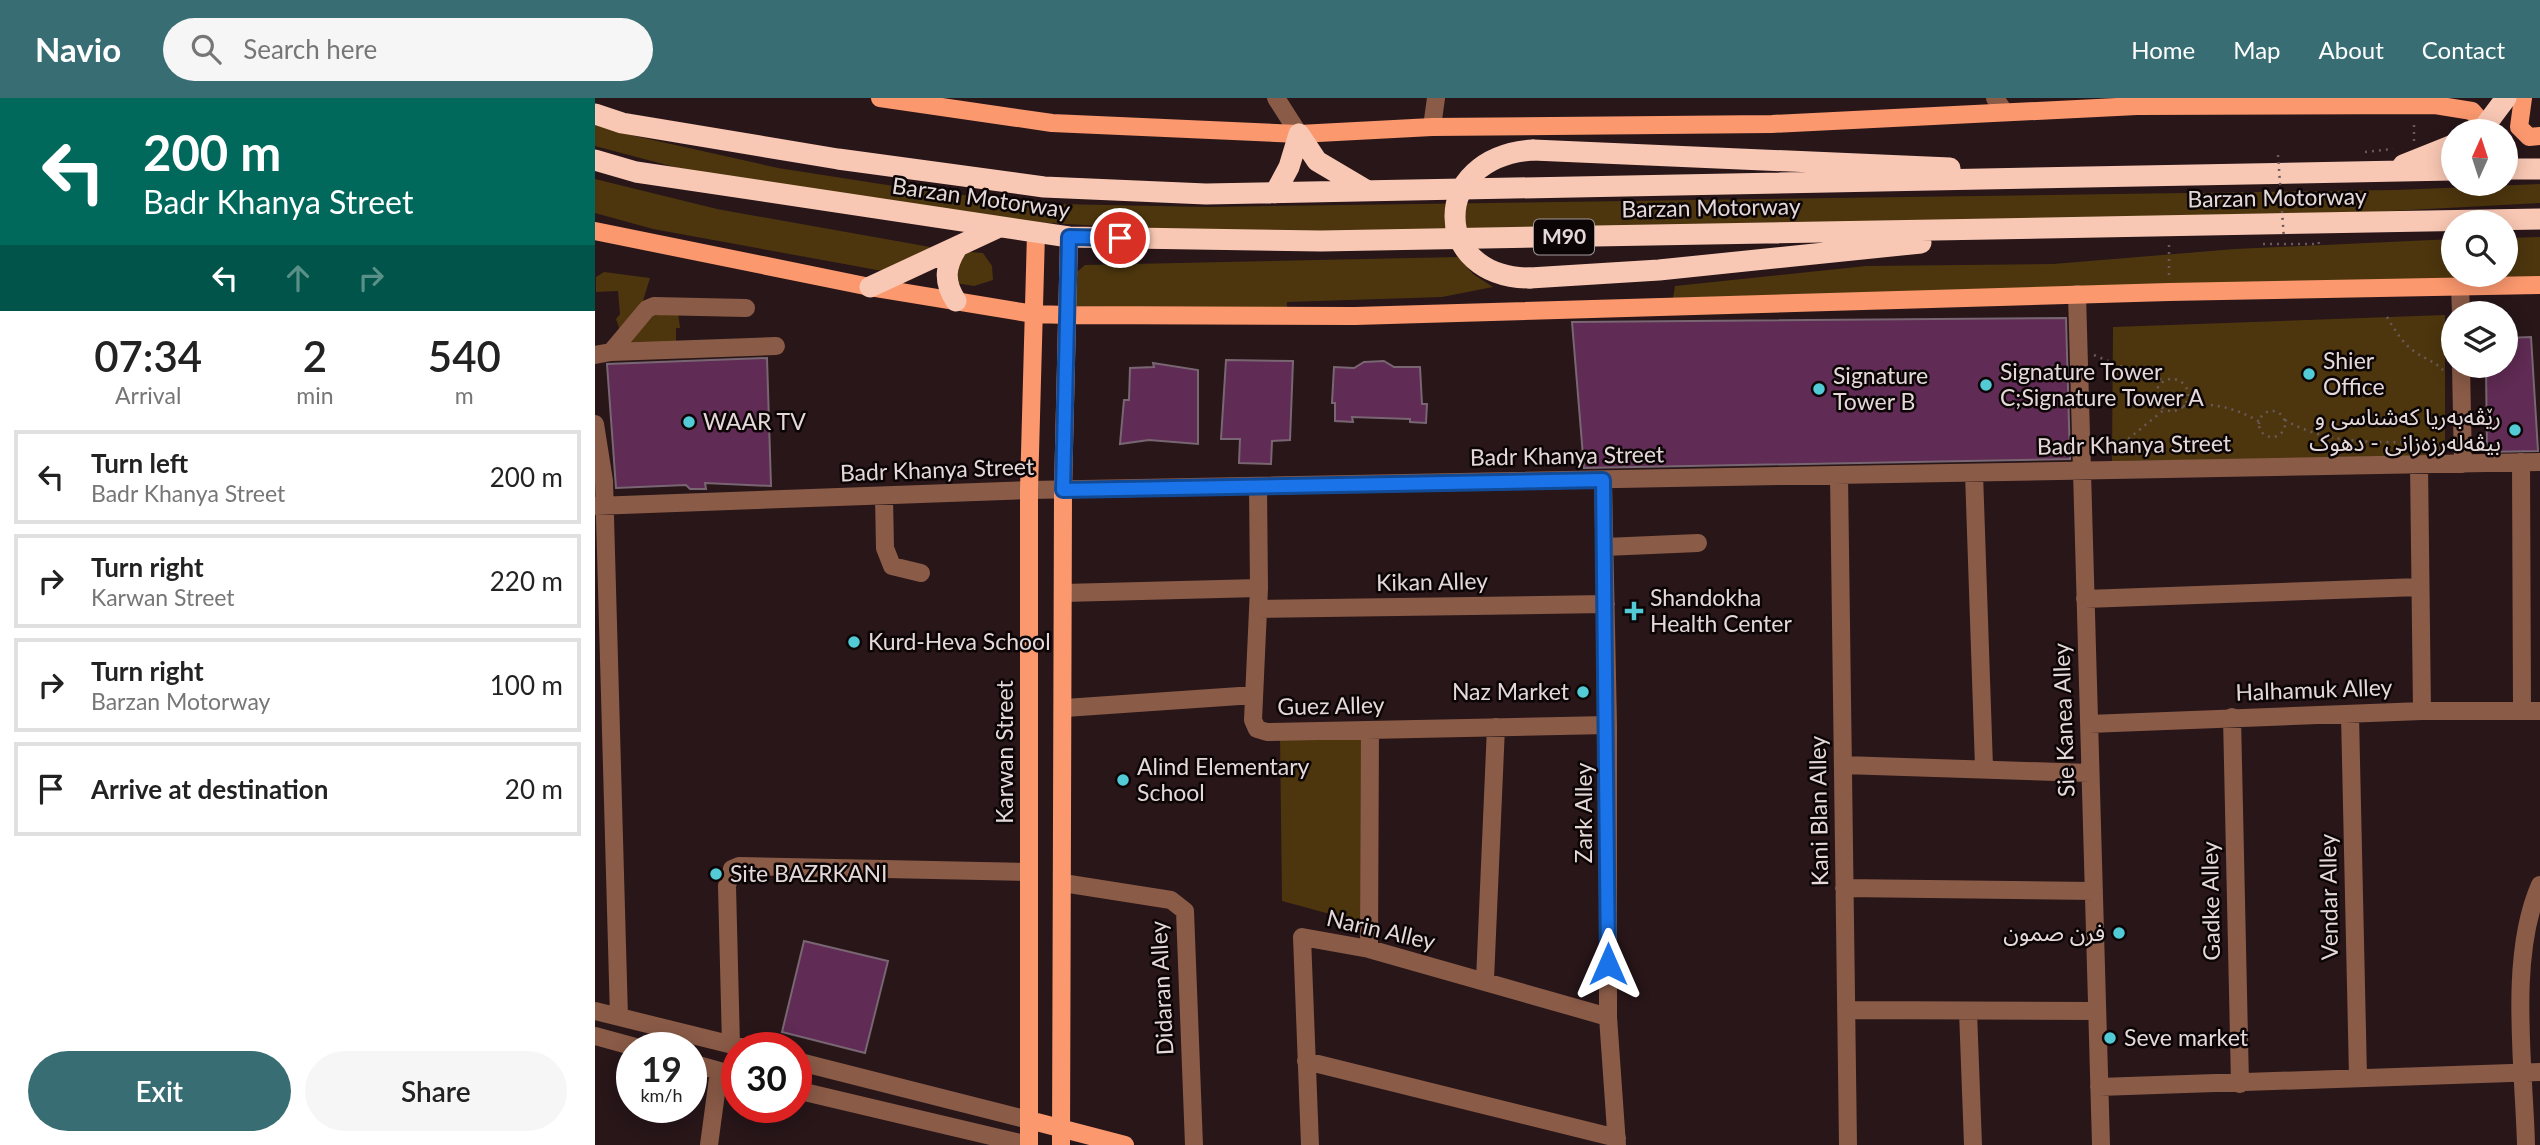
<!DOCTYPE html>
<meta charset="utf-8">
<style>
:root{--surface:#fff;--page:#f6f6f6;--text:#222;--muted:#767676;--line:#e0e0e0;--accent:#386e73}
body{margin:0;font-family:Lato,"Noto Sans Arabic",sans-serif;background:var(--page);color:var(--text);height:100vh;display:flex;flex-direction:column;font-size:26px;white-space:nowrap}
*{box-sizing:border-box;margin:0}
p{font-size:23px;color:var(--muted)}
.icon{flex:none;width:38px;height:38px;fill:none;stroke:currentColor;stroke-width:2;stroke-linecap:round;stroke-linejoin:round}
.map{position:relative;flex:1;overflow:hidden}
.details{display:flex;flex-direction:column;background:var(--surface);width:595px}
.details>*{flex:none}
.top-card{background:#00695c;color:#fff;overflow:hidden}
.needle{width:46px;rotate:3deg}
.controls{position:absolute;left:1846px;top:21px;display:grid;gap:14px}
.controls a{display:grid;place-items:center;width:77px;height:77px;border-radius:50%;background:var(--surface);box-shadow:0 4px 18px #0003;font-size:35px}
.speed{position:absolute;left:21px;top:934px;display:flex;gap:14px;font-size:35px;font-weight:700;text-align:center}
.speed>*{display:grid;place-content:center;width:91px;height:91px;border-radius:50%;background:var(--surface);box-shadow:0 4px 18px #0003;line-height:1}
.speed small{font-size:18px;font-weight:400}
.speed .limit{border:10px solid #d22;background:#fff;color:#111}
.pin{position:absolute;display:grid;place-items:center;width:60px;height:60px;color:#fff;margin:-30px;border:4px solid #fff;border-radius:50%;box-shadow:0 2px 7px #0007}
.me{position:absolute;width:77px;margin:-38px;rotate:0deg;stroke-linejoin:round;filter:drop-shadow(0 0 5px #0008)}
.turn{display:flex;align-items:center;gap:24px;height:147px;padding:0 28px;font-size:32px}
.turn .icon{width:91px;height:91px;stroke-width:2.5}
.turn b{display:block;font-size:49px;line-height:60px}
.lanes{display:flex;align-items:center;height:66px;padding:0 28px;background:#0003;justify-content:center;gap:35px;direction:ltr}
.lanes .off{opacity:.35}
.eta{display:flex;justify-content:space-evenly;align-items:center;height:119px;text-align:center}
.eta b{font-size:42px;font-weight:600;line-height:49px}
.cta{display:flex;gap:14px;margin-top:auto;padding:14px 28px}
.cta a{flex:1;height:80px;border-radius:42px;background:var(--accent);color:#fff;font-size:28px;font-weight:600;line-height:80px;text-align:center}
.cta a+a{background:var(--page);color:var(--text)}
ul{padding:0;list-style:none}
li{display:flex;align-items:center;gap:21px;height:94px;margin:0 14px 10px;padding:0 14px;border:4px solid var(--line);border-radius:0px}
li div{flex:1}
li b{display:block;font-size:26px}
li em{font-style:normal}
header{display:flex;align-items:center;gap:42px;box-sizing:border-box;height:98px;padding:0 35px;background:var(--accent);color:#fff}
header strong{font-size:33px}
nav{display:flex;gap:38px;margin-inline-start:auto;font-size:24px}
.search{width:490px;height:63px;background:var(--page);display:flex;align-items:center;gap:18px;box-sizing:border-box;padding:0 24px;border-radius:38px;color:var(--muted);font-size:26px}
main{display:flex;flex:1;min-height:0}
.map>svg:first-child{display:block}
.green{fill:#4d360e}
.building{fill:#602b54;stroke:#786672;stroke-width:2}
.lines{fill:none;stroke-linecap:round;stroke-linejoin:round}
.path{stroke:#69595b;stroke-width:2.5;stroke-dasharray:2 5;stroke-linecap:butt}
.minor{stroke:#8a5b47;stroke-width:18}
.major{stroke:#fb986e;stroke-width:18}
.highway{stroke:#f9c8b4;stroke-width:21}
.path-bridge{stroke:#69595b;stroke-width:2.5;stroke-dasharray:2 5;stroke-linecap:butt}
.highway-bridge{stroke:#f9c8b4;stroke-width:21}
.route-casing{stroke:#114b97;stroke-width:18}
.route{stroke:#1a73e8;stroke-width:12}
.poi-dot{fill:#52cbd7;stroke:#0c0506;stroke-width:2.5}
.labels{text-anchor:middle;stroke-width:5;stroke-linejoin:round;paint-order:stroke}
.shield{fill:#0c0506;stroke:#a4999a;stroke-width:2}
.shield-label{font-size:21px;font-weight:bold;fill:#e5d8d9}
.street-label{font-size:23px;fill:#e5d8d9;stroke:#0c0506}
.poi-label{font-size:23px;fill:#e5d8d9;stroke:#0c0506;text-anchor:start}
</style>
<header>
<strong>Navio</strong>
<div class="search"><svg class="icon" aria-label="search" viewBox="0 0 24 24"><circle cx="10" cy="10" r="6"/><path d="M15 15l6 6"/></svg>Search here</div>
<nav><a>Home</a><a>Map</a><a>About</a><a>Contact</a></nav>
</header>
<main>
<section class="details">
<div class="top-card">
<div class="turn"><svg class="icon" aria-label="left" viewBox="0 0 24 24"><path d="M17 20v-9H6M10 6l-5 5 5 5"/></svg><div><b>200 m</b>Badr Khanya Street</div></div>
<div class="lanes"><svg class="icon" aria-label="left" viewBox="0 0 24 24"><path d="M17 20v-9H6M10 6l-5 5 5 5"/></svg><svg class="icon off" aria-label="ahead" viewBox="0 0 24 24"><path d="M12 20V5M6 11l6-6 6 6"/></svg><svg class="icon off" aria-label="right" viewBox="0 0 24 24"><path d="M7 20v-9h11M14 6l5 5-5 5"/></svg></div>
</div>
<div class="eta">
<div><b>07:34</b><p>Arrival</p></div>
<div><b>2</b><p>min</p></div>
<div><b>540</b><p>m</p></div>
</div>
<ul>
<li><svg class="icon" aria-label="left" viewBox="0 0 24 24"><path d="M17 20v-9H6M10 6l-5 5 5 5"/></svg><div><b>Turn left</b><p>Badr Khanya Street</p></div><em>200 m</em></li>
<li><svg class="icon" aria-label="right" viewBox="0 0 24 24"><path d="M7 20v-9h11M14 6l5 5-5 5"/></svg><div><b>Turn right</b><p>Karwan Street</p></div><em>220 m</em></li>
<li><svg class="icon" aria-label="right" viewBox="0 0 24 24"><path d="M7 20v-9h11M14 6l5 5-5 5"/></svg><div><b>Turn right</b><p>Barzan Motorway</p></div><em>100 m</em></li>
<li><svg class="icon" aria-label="arrive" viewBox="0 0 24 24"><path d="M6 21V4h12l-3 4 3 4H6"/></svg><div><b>Arrive at destination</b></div><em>20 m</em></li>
</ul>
<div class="cta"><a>Exit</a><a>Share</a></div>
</section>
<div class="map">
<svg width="1945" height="1047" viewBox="0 0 1945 1047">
<rect width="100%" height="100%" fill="#281619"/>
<!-- green -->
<path class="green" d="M 0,26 L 40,38 L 183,70 L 337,94 L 462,106 L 612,109 L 1801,92 L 1945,86 L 1945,105 L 1777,114 L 751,135 L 576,132 L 437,124 L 98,74 L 0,48 Z
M 0,81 L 122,111 L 352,152 L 302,174 L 282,172 L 58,131 L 0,115 Z
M 1945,139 L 1945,180 L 1078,200 L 1080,188 L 1271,168 L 1458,166 L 1640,151 L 1858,141 L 1858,177 L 1911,177 L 1911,140 Z
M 362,153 L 388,155 L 397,168 L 398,182 L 379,188 L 354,184 Z
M 864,159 L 878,176 L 898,189 L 847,199 L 692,204 L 692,213 L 478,208 L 476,179 L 490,167 Z
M 9,174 L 55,180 L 47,206 L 26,235 L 21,221 L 25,216 L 23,193 L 1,194 L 1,179 Z
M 83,214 L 85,230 L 81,230 L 81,249 L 31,247 L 58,218 Z
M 1850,217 L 1850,359 L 1517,363 L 1518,229 Z
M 685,637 L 767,639 L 768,825 L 687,803 Z"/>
<!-- building -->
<path class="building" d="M 1471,220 L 1475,361 L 989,370 L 977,224 Z
M 1936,239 L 1943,353 L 1892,354 L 1891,268 L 1911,268 L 1911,240 Z
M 172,260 L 176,388 L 110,385 L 111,391 L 95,391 L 91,387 L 21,390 L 12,266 Z
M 631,262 L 698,263 L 695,342 L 677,343 L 676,366 L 644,365 L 645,341 L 626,341 Z
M 789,263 L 799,269 L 825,269 L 827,306 L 832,306 L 831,325 L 815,324 L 815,321 L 757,319 L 758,324 L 740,323 L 740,305 L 737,305 L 739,269 L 759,270 L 769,264 Z
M 558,265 L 603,272 L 603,346 L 554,342 L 525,346 L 529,302 L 534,302 L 535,270 L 559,269 Z
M 209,843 L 293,863 L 270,955 L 187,934 Z"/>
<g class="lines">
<!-- path -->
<path class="path" d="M 1819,43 L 1819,25
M 1770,54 L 1798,51
M 1668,146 L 1724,146 L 1723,142
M 1574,177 L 1574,146
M 1792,219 C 1800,232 1807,245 1820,254 C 1830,261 1839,263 1848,272
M 1499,257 L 1546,277 L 1570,282
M1561 297a16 16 0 1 1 32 0a16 16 0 1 1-32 0Z
M 1588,308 C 1615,303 1641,310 1665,324
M1664 326a13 13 0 1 1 26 0a13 13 0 1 1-26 0Z
M 1690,322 C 1740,351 1795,342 1850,345
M 1517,354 L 1570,311"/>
<!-- minor -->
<path class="minor" d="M 681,0 L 704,36
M 1400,0 L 1408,12
M 837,29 L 841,0
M 1865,189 L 1866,215
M 1482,196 L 1506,1047
M 16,254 L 181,248
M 0,257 L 16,254 L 52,211 L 59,208 L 151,210
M 1866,268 L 1868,366
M 0,326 L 9,383 L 24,919
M 1926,364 L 1927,613
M 1824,366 L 1827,613
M 1379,375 L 1389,669
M 1244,377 L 1253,1047
M 1008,382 L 1013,627 L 1013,919 L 1022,1047
M 663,388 L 664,490 L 658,622 L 662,631 L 672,634 L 1013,627
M 289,399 L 290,450 L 297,468 L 326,475
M 0,408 L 434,392 L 1945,364
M 1010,449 L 1103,445
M 468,495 L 664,490
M 1490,501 L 1824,489
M 664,511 L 1011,506
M 470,610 L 659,597
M 1755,617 L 1763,979
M 1637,619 L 1645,986
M 1494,626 L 1827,613 L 1945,613
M 1248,667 L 1495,675
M 468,785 L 576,802 L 590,813 L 599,1047
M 1249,790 L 1499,793
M 774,851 L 775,632
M 890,882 L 901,629
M 1251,912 L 1502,913
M 0,913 L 150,950
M 1373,913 L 1378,1047
M 0,938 L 44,950
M 136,947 L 132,788 L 137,771 L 144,768 L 434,774
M 201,963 L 434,1022
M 711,963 L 1022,1040
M 96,965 L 142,978
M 1504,989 L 1945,974
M 201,992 L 434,1047
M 114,1047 L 124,973
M 715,1047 L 707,839 L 774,851 L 1013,919
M 1931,1047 C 1929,968 1913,859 1945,787"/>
<!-- major -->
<path class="major" d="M 285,0 L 457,25 L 704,36 L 837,29 L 1177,26 L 1542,8 L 1840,7 L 1877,13 L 1890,28
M 1928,0 L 1924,29 L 1934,39 L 1945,38
M 0,133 L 275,189 L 439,216 L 472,217 L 760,218 L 1574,194 L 1945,187
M 434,1022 L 530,1047
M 434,1047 L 434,392 L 441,135
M 466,1047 L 468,392 L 474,139"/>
<!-- highway -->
<path class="highway" d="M 0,16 L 27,25 L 243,61 L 449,89 L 611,96 L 1858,72
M 1882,33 L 1890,28 L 1911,0
M 704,36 L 722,63 L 771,92
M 938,52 L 1355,70
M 0,62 L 41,74 L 474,139 L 726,143 L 1945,121
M 1808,67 L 1858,47
M 1911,71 L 1945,71
M 680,95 L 694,69 L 704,36
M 935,180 L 1064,172 L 1326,145
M 275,189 L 402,130
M 361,203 C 348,183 350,168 363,148"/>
<!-- path-bridge -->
<path class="path-bridge" d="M 1683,57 L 1689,141"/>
<!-- highway-bridge -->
<path class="highway-bridge" d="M 935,180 C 836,180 833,59 938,52"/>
</g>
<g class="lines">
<!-- route casing -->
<g class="route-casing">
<path id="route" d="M 525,140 L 474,139 L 468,392 L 1008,382 L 1013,866"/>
</g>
<!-- route -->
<use href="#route" class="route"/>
</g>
<!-- markers -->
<g class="poi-dot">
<circle cx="1714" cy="276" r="7"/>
<circle cx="1391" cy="287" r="7"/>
<circle cx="1224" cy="291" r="7"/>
<circle cx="94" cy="324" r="7"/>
<circle cx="1920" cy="332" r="7"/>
<path d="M1035.5 502.5h7v7h7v7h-7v7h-7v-7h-7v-7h7z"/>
<circle cx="259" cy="544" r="7"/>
<circle cx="988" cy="594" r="7"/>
<circle cx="528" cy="682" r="7"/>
<circle cx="121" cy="776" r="7"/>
<circle cx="1524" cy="835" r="7"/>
<circle cx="1515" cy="940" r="7"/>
</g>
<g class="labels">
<!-- shield labels -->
<rect class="shield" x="939" y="121.5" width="60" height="35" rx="5"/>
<g class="shield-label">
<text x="969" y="146">M90</text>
</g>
<!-- street labels -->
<g class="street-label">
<text transform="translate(386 100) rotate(8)" y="8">Barzan Motorway</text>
<text transform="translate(1682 100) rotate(-1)" y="8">Barzan Motorway</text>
<text transform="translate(1116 110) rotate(-1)" y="8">Barzan Motorway</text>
<text transform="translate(1539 347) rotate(-1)" y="8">Badr Khanya Street</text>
<text transform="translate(972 358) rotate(-1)" y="8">Badr Khanya Street</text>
<text transform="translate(342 372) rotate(-2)" y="8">Badr Khanya Street</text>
<text transform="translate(837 484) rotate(-1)" y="8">Kikan Alley</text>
<text transform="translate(1719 592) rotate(-2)" y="8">Halhamuk Alley</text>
<text transform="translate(736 608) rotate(-1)" y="8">Guez Alley</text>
<text transform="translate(1469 622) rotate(-92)" y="8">Sie Kanea Alley</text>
<text transform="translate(410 654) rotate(-90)" y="8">Karwan Street</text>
<text transform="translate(1224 713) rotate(-91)" y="8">Kani Blan Alley</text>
<text transform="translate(989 715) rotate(-90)" y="8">Zark Alley</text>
<text transform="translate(1734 799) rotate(-91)" y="8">Vendar Alley</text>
<text transform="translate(1616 803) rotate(-91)" y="8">Gadke Alley</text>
<text transform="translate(786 832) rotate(13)" y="8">Narin Alley</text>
<text transform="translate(567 890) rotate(-93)" y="8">Didaran Alley</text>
</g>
<!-- poi labels -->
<g class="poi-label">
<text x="1728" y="271">Shier<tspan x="1728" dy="26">Office</tspan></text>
<text x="1405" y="282">Signature Tower<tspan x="1405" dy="26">C;Signature Tower A</tspan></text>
<text x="1238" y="286">Signature<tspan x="1238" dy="26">Tower B</tspan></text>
<text x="1906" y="327" text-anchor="end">رێڤەبەریا کەشناسی و<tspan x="1906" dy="26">بیڤەلەرزەزانی - دهوک</tspan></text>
<text x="108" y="332">WAAR TV</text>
<text x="1055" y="508">Shandokha<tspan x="1055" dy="26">Health Center</tspan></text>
<text x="273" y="552">Kurd-Heva School</text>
<text x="974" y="602" text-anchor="end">Naz Market</text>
<text x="542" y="677">Alind Elementary<tspan x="542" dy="26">School</tspan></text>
<text x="135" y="784">Site BAZRKANI</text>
<text x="1510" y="843" text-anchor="end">فرن صمون</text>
<text x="1529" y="948">Seve market</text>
</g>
</g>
</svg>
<div class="controls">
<a><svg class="needle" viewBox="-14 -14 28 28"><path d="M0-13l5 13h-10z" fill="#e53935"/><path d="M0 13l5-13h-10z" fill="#767676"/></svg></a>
<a><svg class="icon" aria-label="search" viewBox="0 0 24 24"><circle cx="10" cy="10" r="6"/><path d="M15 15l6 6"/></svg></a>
<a><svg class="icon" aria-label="layers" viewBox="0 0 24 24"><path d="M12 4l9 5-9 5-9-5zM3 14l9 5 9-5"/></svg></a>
</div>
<div class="speed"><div>19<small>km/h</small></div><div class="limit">30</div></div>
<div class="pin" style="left:525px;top:140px;background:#d93025"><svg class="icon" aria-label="arrive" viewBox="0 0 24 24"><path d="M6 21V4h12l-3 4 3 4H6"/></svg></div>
<svg class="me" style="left:1013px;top:866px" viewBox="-20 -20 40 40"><path d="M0-17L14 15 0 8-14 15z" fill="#1a73e8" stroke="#fff" stroke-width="4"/></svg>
</div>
</main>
